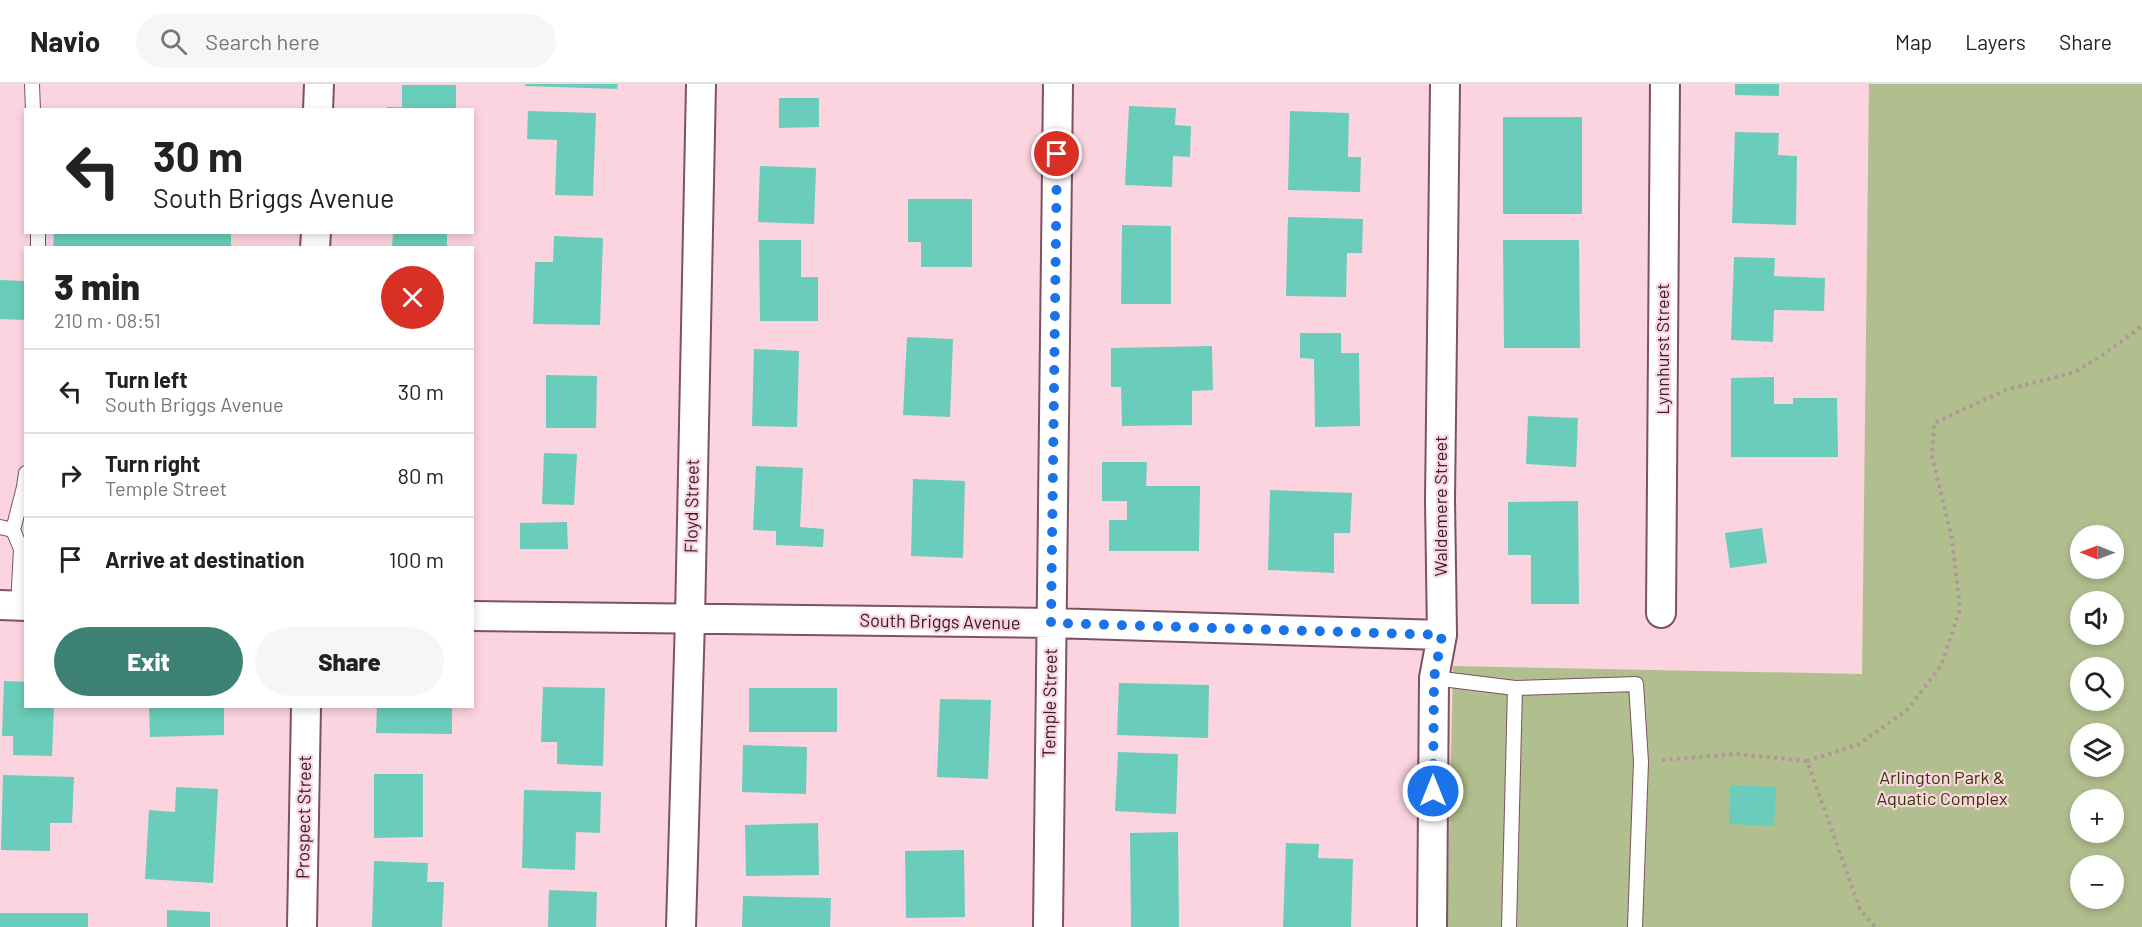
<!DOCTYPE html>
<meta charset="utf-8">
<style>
:root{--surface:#fff;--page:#f6f6f6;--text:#222;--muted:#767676;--line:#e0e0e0;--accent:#3d8175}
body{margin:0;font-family:Barlow,sans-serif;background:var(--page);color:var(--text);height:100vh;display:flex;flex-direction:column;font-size:22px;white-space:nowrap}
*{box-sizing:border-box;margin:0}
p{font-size:20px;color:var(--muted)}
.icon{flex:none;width:33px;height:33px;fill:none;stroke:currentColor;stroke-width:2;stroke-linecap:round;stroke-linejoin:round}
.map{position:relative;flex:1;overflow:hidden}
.side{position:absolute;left:24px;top:162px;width:450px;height:462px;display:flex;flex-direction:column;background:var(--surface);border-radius:0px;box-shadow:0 3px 9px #0003}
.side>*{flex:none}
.guide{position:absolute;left:24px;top:24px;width:450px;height:126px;border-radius:0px;box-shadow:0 3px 9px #0003;background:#fff;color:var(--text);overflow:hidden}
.needle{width:39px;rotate:271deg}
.tools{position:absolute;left:2070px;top:441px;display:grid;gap:12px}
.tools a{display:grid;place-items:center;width:54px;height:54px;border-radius:50%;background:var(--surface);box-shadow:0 3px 9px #0003;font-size:30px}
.pin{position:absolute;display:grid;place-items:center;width:51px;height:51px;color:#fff;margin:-26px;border:3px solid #fff;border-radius:50%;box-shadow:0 2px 6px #0007}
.me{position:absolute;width:66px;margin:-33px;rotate:0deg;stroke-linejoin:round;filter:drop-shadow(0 0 4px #0008)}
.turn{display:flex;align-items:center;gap:21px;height:126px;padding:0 30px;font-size:27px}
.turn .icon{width:78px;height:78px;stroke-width:2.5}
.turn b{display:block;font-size:42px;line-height:51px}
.round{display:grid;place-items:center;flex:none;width:63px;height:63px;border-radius:32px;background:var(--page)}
.summary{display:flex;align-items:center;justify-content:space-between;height:102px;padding:0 30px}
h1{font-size:36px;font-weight:800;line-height:45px}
.primary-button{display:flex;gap:12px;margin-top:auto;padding:12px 30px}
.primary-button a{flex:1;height:69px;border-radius:36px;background:var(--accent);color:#fff;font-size:24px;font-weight:800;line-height:69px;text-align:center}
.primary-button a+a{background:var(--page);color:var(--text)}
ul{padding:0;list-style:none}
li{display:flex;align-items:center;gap:18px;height:84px;padding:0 30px;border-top:2px solid var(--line)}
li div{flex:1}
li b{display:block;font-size:22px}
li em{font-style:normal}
header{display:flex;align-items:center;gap:36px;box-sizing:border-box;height:84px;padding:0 30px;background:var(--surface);border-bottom:2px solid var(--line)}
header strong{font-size:28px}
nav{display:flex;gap:33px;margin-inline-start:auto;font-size:21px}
.search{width:420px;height:54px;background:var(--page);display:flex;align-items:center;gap:15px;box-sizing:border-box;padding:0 21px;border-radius:33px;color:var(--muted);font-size:22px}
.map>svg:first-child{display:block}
.green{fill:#b1be8e;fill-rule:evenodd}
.building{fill:#6accba}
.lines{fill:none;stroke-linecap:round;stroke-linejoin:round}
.lane-casing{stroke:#7d525f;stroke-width:16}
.street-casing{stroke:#7d525f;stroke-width:32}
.path{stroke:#b3939c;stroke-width:4;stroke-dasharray:3 4.5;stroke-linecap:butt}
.lane{stroke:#fff;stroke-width:14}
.street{stroke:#fff;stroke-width:28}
.route{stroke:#1a73e8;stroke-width:10;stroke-dasharray:0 18}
.labels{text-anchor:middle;stroke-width:4.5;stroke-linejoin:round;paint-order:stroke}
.street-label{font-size:18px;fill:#332026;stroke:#fcd4df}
.park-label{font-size:18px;fill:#303a02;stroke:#fcd4df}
</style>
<header>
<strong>Navio</strong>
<div class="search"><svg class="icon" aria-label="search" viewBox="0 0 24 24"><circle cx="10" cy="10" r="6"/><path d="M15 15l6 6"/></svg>Search here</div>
<nav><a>Map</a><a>Layers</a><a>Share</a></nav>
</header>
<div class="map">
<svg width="2142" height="843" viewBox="0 0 2142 843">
<rect width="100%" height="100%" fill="#fcd4df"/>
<!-- green -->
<path class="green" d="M 1869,0 L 2142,0 L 2142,843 L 1447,843 L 1453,582 L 1862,590 ZM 2080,452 L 2114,452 L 2114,484 L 2080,484 ZM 2080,518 L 2114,518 L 2114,550 L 2080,550 ZM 2080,584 L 2114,584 L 2114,616 L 2080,616 ZM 2080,650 L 2114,650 L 2114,682 L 2080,682 ZM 2080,716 L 2114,716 L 2114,748 L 2080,748 ZM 2080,782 L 2114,782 L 2114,814 L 2080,814 Z"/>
<!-- building -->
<path class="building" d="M 525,0 L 618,0 L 617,5 L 525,2 Z
M 1735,0 L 1779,0 L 1779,12 L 1735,11 Z
M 402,1 L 456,1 L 456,26 L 387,26 L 387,23 L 402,23 Z
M 779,14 L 819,14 L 819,43 L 779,44 Z
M 1129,22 L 1176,24 L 1175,41 L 1191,42 L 1190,73 L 1173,72 L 1172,103 L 1125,101 Z
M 528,27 L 596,29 L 593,112 L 555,111 L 557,56 L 527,55 Z
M 1290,27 L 1349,29 L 1348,73 L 1361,73 L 1360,108 L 1288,106 Z
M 1503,33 L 1582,33 L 1582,130 L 1503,130 Z
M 1735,48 L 1779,49 L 1778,71 L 1797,72 L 1796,141 L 1732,139 Z
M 760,82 L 816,84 L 814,140 L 758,138 Z
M 908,115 L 972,115 L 972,183 L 921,183 L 921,158 L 908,158 Z
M 1288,133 L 1363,135 L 1362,169 L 1347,169 L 1346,213 L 1286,212 Z
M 1122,141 L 1171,142 L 1171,220 L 1121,220 Z
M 54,148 L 231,148 L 231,164 L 53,164 Z
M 393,148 L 447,148 L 447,164 L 392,164 Z
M 554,152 L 603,154 L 600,241 L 533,240 L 535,178 L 553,178 Z
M 759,156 L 801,156 L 801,193 L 818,193 L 818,237 L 760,237 Z
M 1503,156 L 1579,156 L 1580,264 L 1504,264 Z
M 1734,173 L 1775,174 L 1774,192 L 1825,194 L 1824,227 L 1774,226 L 1773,258 L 1731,256 Z
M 0,196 L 26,197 L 26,236 L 0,235 Z
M 1300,249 L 1341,249 L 1341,269 L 1359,269 L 1360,342 L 1315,343 L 1314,275 L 1300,274 Z
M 907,253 L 953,255 L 950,333 L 903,331 Z
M 1212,262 L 1213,306 L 1192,307 L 1192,341 L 1122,342 L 1121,303 L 1111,303 L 1111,264 Z
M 754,265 L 799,267 L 797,343 L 752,342 Z
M 546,291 L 597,292 L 596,344 L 546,344 Z
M 1774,293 L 1774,320 L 1793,320 L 1793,314 L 1837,314 L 1838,373 L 1731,373 L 1731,294 Z
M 1528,332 L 1578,334 L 1576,383 L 1526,380 Z
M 544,369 L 577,370 L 574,421 L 542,420 Z
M 1102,378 L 1147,378 L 1146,402 L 1200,402 L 1199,467 L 1109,467 L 1109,436 L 1127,436 L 1127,417 L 1102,417 Z
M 756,382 L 803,384 L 800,443 L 824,445 L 823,463 L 776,461 L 776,447 L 753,446 Z
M 913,395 L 965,397 L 963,474 L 911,472 Z
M 1270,406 L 1352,409 L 1350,449 L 1334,449 L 1334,489 L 1268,486 Z
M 1578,417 L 1579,520 L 1531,520 L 1531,471 L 1508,471 L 1508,418 Z
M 567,438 L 568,465 L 520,465 L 520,439 Z
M 1762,444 L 1767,479 L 1730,484 L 1725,449 Z
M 4,597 L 26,598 L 26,622 L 54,622 L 52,672 L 13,671 L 13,652 L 2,652 Z
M 1119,599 L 1209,601 L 1208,654 L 1117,651 Z
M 543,603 L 605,604 L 603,682 L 557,680 L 557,658 L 541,658 Z
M 749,604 L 837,604 L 837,648 L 749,648 Z
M 940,615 L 991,616 L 988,695 L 937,693 Z
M 149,622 L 224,622 L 224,651 L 150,653 Z
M 377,622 L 452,622 L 452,650 L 376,649 Z
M 743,661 L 807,663 L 806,710 L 742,708 Z
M 1118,668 L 1178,670 L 1176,730 L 1115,727 Z
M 374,690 L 423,690 L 423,753 L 374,754 Z
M 3,691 L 74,693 L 72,739 L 50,739 L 50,767 L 1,766 Z
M 1730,701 L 1776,703 L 1774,742 L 1729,740 Z
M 176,703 L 218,705 L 213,799 L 145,795 L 149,726 L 175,728 Z
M 524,706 L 601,708 L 600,749 L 576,748 L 575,786 L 522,784 Z
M 818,739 L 819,791 L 746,792 L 745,741 Z
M 1178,748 L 1179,843 L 1131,843 L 1130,749 Z
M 1286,759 L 1319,760 L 1318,774 L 1353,775 L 1351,843 L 1283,843 Z
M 964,766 L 965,833 L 906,834 L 905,767 Z
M 374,777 L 428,779 L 427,798 L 444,798 L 442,843 L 372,843 Z
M 549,806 L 597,808 L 596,843 L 548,843 Z
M 743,812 L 831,814 L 830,843 L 742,843 Z
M 167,826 L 210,828 L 210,843 L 167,843 Z
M 0,829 L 88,829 L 88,843 L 0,843 Z"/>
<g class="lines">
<!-- lane casing -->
<g class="lane-casing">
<path id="lane" d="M 32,0 L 33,26
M 38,148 L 38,164
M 0,443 L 13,446 L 21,465 L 18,522
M 13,446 L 24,403 L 26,389
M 1434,594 L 1515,604 L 1636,600 L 1641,678 L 1635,843
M 1509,843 L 1515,604"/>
</g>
<!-- street casing -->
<g class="street-casing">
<path id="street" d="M 318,26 L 319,0
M 315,164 L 316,148
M 0,521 L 26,522
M 1661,529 L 1665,0
M 472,532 L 1051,539 L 1442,551
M 302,843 L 306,622
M 681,843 L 690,535 L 701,0
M 1048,843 L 1058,0
M 1432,843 L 1434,594 L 1442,551 L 1440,416 L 1445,0"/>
</g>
<!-- path -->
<path class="path" d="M 1662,676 L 1735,670 L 1807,677 L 1860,825 L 1875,843
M 1807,677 L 1859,660 L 1906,627 L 1941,582 L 1960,525 L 1952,455 L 1932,372 L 1934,339 L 2006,306 L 2075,288 L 2104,270 L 2142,242"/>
<!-- lane -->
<use href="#lane" class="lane"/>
<!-- street -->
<use href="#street" class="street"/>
</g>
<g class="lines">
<!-- route -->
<path class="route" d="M 1057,70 L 1051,539 L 1442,551 L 1434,594 L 1433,707"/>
</g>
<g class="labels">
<!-- street labels -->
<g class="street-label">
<text transform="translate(1663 265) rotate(-90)" y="6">Lynnhurst Street</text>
<text transform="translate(692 422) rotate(-89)" y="6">Floyd Street</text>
<text transform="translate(1441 422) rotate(-90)" y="6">Waldemere Street</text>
<text transform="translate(940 538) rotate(1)" y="6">South Briggs Avenue</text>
<text transform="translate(1050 619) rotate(-89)" y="6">Temple Street</text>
<text transform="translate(304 733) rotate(-89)" y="6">Prospect Street</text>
</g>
<!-- park labels -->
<g class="park-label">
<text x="1942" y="700">Arlington Park &amp;<tspan x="1942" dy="21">Aquatic Complex</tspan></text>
</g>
</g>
</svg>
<div class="tools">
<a><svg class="needle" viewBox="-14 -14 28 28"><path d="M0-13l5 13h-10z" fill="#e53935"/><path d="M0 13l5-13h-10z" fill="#767676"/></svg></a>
<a><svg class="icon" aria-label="sound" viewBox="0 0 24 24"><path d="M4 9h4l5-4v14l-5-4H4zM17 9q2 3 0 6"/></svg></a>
<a><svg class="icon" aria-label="search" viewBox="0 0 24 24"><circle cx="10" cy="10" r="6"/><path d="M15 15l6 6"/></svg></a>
<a><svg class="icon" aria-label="layers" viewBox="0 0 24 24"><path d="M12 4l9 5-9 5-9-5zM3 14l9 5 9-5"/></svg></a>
<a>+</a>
<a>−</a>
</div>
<div class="pin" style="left:1057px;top:70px;background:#d93025"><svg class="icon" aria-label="arrive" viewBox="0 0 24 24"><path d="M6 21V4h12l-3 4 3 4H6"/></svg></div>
<svg class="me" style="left:1433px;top:707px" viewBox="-20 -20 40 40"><circle r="17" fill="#1a73e8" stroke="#fff" stroke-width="3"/><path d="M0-11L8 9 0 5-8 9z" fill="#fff"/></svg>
<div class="guide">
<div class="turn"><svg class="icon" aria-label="left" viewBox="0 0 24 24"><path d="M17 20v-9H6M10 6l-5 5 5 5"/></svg><div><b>30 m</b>South Briggs Avenue</div></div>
</div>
<section class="side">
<div class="summary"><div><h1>3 min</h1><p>210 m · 08:51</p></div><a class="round" style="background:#d93025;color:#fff"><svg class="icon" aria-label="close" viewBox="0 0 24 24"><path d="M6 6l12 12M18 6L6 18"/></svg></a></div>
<ul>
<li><svg class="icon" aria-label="left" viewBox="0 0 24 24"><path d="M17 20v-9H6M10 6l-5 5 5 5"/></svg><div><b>Turn left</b><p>South Briggs Avenue</p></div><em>30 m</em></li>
<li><svg class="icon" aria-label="right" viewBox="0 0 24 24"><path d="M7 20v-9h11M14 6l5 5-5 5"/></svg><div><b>Turn right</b><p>Temple Street</p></div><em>80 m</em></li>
<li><svg class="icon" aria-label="arrive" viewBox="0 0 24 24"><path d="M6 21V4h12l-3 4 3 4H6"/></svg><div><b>Arrive at destination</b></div><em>100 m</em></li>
</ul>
<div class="primary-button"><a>Exit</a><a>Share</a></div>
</section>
</div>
